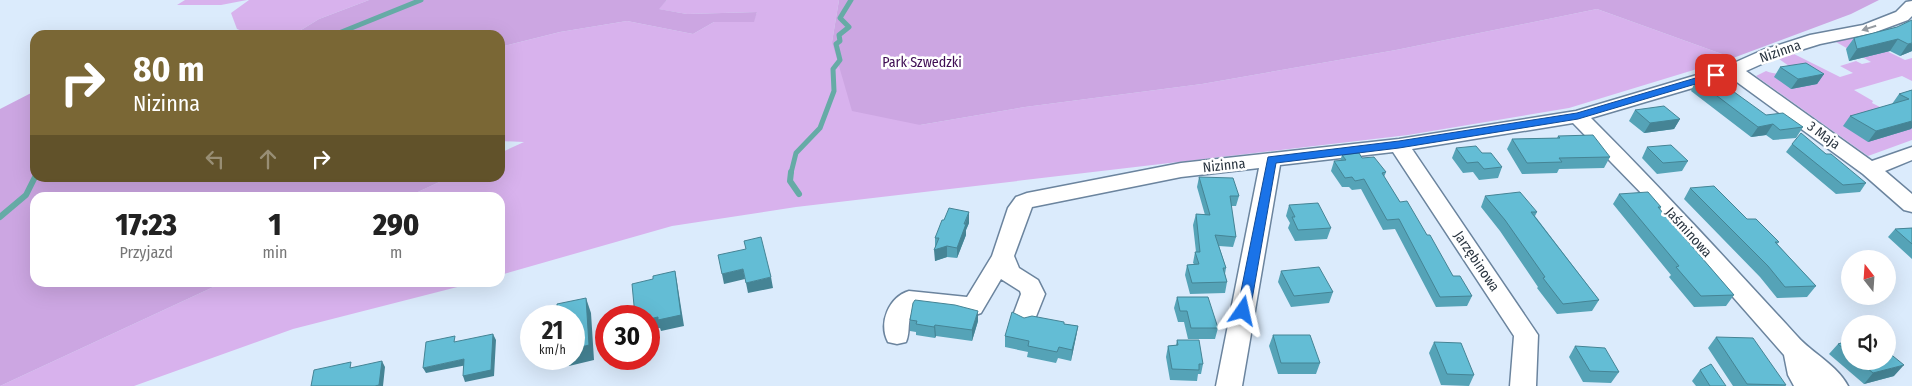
<!DOCTYPE html>
<html lang="pl">
<meta charset="utf-8">
<style>
:root{--surface:#fff;--page:#f2f2f2;--text:#222;--muted:#767676}
body{margin:0;font-family:"Fira Sans Condensed",sans-serif;background:var(--page);color:var(--text);height:100vh;display:flex;flex-direction:column;font-size:19px;white-space:nowrap}
*{box-sizing:border-box;margin:0}
p{font-size:16px;color:var(--muted)}
.icon{flex:none;width:28px;height:28px;fill:none;stroke:currentColor;stroke-width:2;stroke-linecap:round;stroke-linejoin:round}
.map{position:relative;flex:1;overflow:hidden}
.panel{position:absolute;left:30px;top:192px;width:475px;height:95px;display:flex;flex-direction:column;background:var(--surface);border-radius:15px;box-shadow:0 5px 20px #0002}
.panel>*{flex:none}
.guide{position:absolute;left:30px;top:30px;width:475px;height:152px;border-radius:15px;box-shadow:0 5px 20px #0002;background:#7a6735;color:#fff;overflow:hidden}
.needle{width:32px;rotate:343deg}
.fabs{position:absolute;left:1841px;top:250px;display:grid;gap:10px}
.fabs a{display:grid;place-items:center;width:55px;height:55px;border-radius:50%;background:var(--surface);box-shadow:0 5px 20px #0002;font-size:25px}
.speed{position:absolute;left:520px;top:305px;display:flex;gap:10px;font-size:25px;font-weight:700;text-align:center}
.speed>*{display:grid;place-content:center;width:65px;height:65px;border-radius:50%;background:var(--surface);box-shadow:0 5px 20px #0002;line-height:1}
.speed small{font-size:12px;font-weight:400}
.speed .limit{border:8px solid #d22;background:#fff;color:#111}
.pin{position:absolute;display:grid;place-items:center;width:42px;height:42px;color:#fff;margin:-21px;border-radius:10px;box-shadow:0 2px 8px #0006}
.me{position:absolute;width:55px;margin:-28px;rotate:11deg;stroke-linejoin:round;filter:drop-shadow(0 0 4px #0008)}
.turn{display:flex;align-items:center;gap:18px;height:105px;padding:0 20px;font-size:22px}
.turn .icon{width:65px;height:65px;stroke-width:2.5}
.turn b{display:block;font-size:35px;line-height:42px}
.lanes{display:flex;align-items:center;height:48px;padding:0 20px;background:#0003;justify-content:center;gap:25px;direction:ltr}
.lanes .off{opacity:.35}
.eta{display:flex;justify-content:space-evenly;align-items:center;height:85px;text-align:center}
.eta b{font-size:30px;font-weight:800;line-height:35px}
.map>svg:first-child{display:block}
.green{fill:#d8b2ed}
.forest{fill:#cca6e2}
.lines{fill:none;stroke-linecap:round;stroke-linejoin:round}
.stream-far1{stroke:#66aba6;stroke-width:5}
.stream{stroke:#66aba6;stroke-width:6}
.minor-casing{stroke:#6b849e;stroke-width:3}
.minor{fill:#fff;fill-rule:evenodd}
.wall{fill:#55a3b7}
.shaded-wall{fill:#458495}
.building{fill:#63bdd5;stroke:#458495}
.oneway{fill:#949aa0}
.route{fill:#1a73e8;stroke:#114b97}
.labels{text-anchor:middle;stroke-width:5;stroke-linejoin:round;paint-order:stroke}
.street-label{font-size:14px;fill:#2a3540;stroke:#fff}
.park-label{font-size:14px;fill:#3e0c53;stroke:#fff}
</style>
<div class="map">
<svg width="1912" height="386" viewBox="0 0 1912 386">
<rect width="100%" height="100%" fill="#dbebfc"/>
<!-- green -->
<path class="green" d="M 185,0 L 247,0 L 221,5 L 177,5 Z
M 249,0 L 369,0 L 319,19 L 293,35 L 252,35 L 237,29 L 231,13 Z
M 667,0 L 839,0 L 832,42 L 920,125 L 1025,107 L 1202,84 L 1396,50 L 1597,9 L 1733,58 L 1569,108 L 1408,135 L 796,207 L 672,226 L 500,275 L 500,198 L 405,198 L 448,178 L 500,178 L 500,153 L 524,142 L 500,141 L 500,47 L 560,32 L 627,21 L 693,34 L 714,22 L 753,22 L 757,12 L 687,14 L 658,9 Z
M 1858,37 L 1905,60 L 1912,58 L 1912,81 L 1902,76 L 1854,90 L 1873,101 L 1872,103 L 1912,123 L 1912,140 L 1868,156 L 1756,76 L 1766,71 C 1777,76 1787,72 1799,73 L 1779,59 L 1792,53 L 1840,77 L 1853,73 L 1840,66 L 1856,61 L 1862,64 L 1871,62 L 1836,42 Z
M 222,283 L 473,283 L 293,329 L 134,386 L 0,386 Z"/>
<!-- forest -->
<path class="forest" d="M 369,0 L 667,0 L 659,9 L 687,14 L 757,12 L 754,22 L 714,22 L 693,34 L 627,21 L 560,32 L 500,47 L 500,35 L 293,35 L 319,19 Z
M 839,0 L 1879,0 L 1851,14 L 1733,58 L 1597,9 L 1396,50 L 1202,84 L 1025,107 L 920,125 L 852,111 L 832,42 Z
M 35,91 L 35,178 L 448,178 L 405,198 L 35,198 L 35,282 L 222,283 L 0,386 L 0,109 Z"/>
<g class="lines">
<!-- stream-far1 -->
<path class="stream-far1" d="M 334,35 L 421,0
M 791,173 L 796,153 L 820,128 L 834,91 L 833,69 L 840,60 L 836,44 L 840,41 L 839,35 L 849,27 L 840,18 L 851,0"/>
<!-- stream -->
<path class="stream" d="M 791,172 L 790,181 L 799,194
M 0,217 L 26,195 L 35,177"/>
<!-- minor casing -->
<g class="minor-casing">
<path id="minor" d="M 1912,1 L 1912,16 L 1908,20 L 1873,33 L 1820,44 L 1775,58 L 1746,71 L 1872,161 L 1912,147 L 1912,160 L 1885,171 L 1912,194 L 1912,212 L 1904,210 L 1863,174 L 1730,77 L 1591,118 C 1662,189 1729,262 1797,336 C 1812,353 1837,365 1848,386 L 1794,386 L 1788,375 L 1784,355 L 1648,200 L 1573,123 L 1412,149 L 1538,335 L 1536,386 L 1510,386 L 1514,336 L 1393,152 L 1280,165 L 1242,386 L 1216,386 L 1259,168 L 1181,177 L 1032,207 L 1014,256 L 1019,268 L 1038,280 L 1045,294 L 1033,324 L 1024,327 L 1015,324 L 1012,318 L 1021,294 L 1020,291 L 1001,279 L 981,313 L 973,316 L 914,309 C 906,319 911,331 906,342 L 897,344 L 888,342 C 878,323 889,297 909,291 L 967,297 L 992,256 L 1008,208 L 1016,197 L 1027,193 L 1181,163 L 1399,139 L 1576,111 L 1727,66 L 1763,50 L 1810,35 L 1863,25 L 1896,12 L 1906,2 Z"/>
</g>
<!-- minor -->
<use href="#minor" class="minor"/>
</g>
<!-- wall -->
<path class="wall" d="M 1897,27 L 1912,51 L 1900,56 L 1890,51 L 1849,61 L 1846,49 L 1854,38 Z
M 1780,67 L 1824,74 L 1817,84 L 1791,89 L 1774,77 Z
M 1696,80 L 1766,115 L 1803,127 L 1796,138 L 1773,140 L 1766,135 L 1751,137 L 1691,91 Z
M 1912,90 L 1911,129 L 1868,142 L 1843,126 L 1850,116 L 1892,104 L 1899,94 Z
M 1635,110 L 1680,119 L 1674,129 L 1644,133 L 1629,121 Z
M 1558,136 L 1610,157 L 1604,168 L 1559,169 L 1557,173 L 1522,174 L 1507,149 L 1512,139 L 1557,138 Z
M 1792,144 L 1826,154 L 1866,183 L 1860,192 L 1836,194 L 1786,152 Z
M 1647,147 L 1688,161 L 1682,171 L 1657,174 L 1642,158 Z
M 1456,148 L 1482,153 L 1502,167 L 1498,178 L 1479,180 L 1473,172 L 1463,173 L 1452,158 Z
M 1342,155 L 1362,158 L 1386,172 L 1384,177 L 1400,202 L 1427,235 L 1453,276 L 1472,296 L 1467,306 L 1436,307 L 1395,229 L 1383,230 L 1361,189 L 1352,190 L 1349,187 L 1342,187 L 1331,171 L 1334,161 L 1340,161 Z
M 1199,177 L 1239,196 L 1236,206 L 1231,206 L 1236,237 L 1233,247 L 1219,246 L 1226,268 L 1225,274 L 1227,282 L 1225,293 L 1190,294 L 1185,275 L 1187,265 L 1194,264 L 1193,263 L 1195,252 L 1196,252 L 1193,225 L 1196,214 L 1205,215 L 1197,187 Z
M 1690,188 L 1747,219 L 1779,242 L 1777,244 L 1816,286 L 1807,297 L 1777,298 L 1760,277 L 1684,199 Z
M 1619,194 L 1661,207 L 1660,210 L 1734,295 L 1726,306 L 1694,307 L 1669,277 L 1671,275 L 1613,204 Z
M 1485,196 L 1537,212 L 1535,216 L 1599,300 L 1592,311 L 1557,314 L 1537,288 L 1538,287 L 1500,231 L 1481,207 Z
M 1289,205 L 1331,228 L 1327,239 L 1295,241 L 1288,228 L 1290,223 L 1286,216 Z
M 969,212 L 969,223 L 966,230 L 966,235 L 957,258 L 947,257 L 935,261 L 935,238 L 944,220 Z
M 1912,228 L 1912,259 L 1888,237 L 1895,229 Z
M 1281,271 L 1333,292 L 1329,303 L 1291,307 L 1278,282 Z
M 1177,297 L 1218,328 L 1215,339 L 1188,339 L 1184,322 L 1178,322 L 1174,308 Z
M 1024,318 L 1078,326 L 1076,337 L 1071,361 L 1058,358 L 1056,363 L 1027,357 L 1028,352 L 1005,347 L 1005,336 Z
M 910,320 L 978,321 L 972,341 L 936,336 L 935,338 L 916,335 L 916,332 L 910,331 Z
M 1273,335 L 1320,363 L 1316,374 L 1278,374 L 1269,346 Z
M 1716,337 L 1786,385 L 1785,386 L 1733,386 L 1708,348 Z
M 1177,340 L 1203,364 L 1201,374 L 1198,374 L 1197,381 L 1170,380 L 1166,357 L 1168,346 L 1176,345 Z
M 1850,340 L 1850,361 L 1888,361 L 1894,376 L 1864,384 L 1829,354 L 1838,344 Z
M 1434,342 L 1474,375 L 1469,386 L 1441,385 L 1429,353 Z
M 1575,346 L 1619,372 L 1611,383 L 1583,382 L 1569,357 Z
M 1700,370 L 1726,386 L 1696,386 L 1692,381 Z"/>
<!-- shaded-wall -->
<path class="shaded-wall" d="M 1898,39 L 1890,51 L 1849,61 L 1857,49 Z
M 1912,43 L 1912,51 L 1900,56 L 1908,44 Z
M 1824,74 L 1817,84 L 1791,89 L 1798,79 Z
M 1680,119 L 1674,129 L 1644,133 L 1650,123 Z
M 1912,121 L 1912,128 L 1911,129 L 1868,142 L 1876,131 Z
M 1773,124 L 1766,135 L 1751,137 L 1758,127 Z
M 969,212 L 969,223 L 966,230 L 966,235 L 957,258 L 957,248 Z
M 947,246 L 947,257 L 935,261 L 934,250 Z
M 743,269 L 745,279 L 724,284 L 722,274 Z
M 675,271 L 677,282 L 684,326 L 661,331 L 660,328 L 649,330 L 649,319 Z
M 771,277 L 773,288 L 748,293 L 746,283 Z
M 586,298 L 591,313 L 594,360 L 569,366 L 566,359 L 574,359 L 574,349 Z
M 978,311 L 978,321 L 972,341 L 972,330 Z
M 935,325 L 936,336 L 935,338 L 934,327 Z
M 1078,326 L 1076,337 L 1071,361 L 1072,350 Z
M 493,334 L 496,340 L 494,376 L 465,382 L 463,376 Z
M 464,359 L 467,365 L 426,373 L 423,368 Z
M 533,359 L 565,359 L 535,365 Z
M 382,361 L 385,367 L 383,386 L 375,386 Z
M 1904,365 L 1894,376 L 1864,384 L 1873,373 Z"/>
<!-- building -->
<path class="building" d="M 1912,20 L 1912,43 L 1908,44 L 1898,39 L 1857,49 L 1854,38 L 1897,27 Z
M 1806,63 L 1824,74 L 1798,79 L 1780,67 Z
M 1712,76 L 1766,115 L 1783,113 L 1803,127 L 1780,130 L 1773,124 L 1758,127 L 1696,80 Z
M 1912,90 L 1912,121 L 1876,131 L 1850,116 L 1909,99 L 1899,94 Z
M 1664,106 L 1680,119 L 1650,123 L 1635,110 Z
M 1801,133 L 1826,154 L 1831,154 L 1866,183 L 1843,185 L 1792,144 Z
M 1593,135 L 1610,157 L 1559,158 L 1562,162 L 1527,163 L 1512,139 L 1560,138 L 1558,136 Z
M 1671,145 L 1688,161 L 1663,163 L 1647,147 Z
M 1476,146 L 1482,153 L 1491,153 L 1502,167 L 1484,169 L 1478,162 L 1467,163 L 1456,148 Z
M 1359,153 L 1362,158 L 1374,157 L 1386,172 L 1382,173 L 1400,202 L 1407,201 L 1427,235 L 1430,235 L 1453,276 L 1460,276 L 1472,296 L 1440,297 L 1399,219 L 1387,220 L 1364,179 L 1355,181 L 1352,177 L 1345,178 L 1334,161 L 1346,160 L 1342,155 Z
M 1199,177 L 1233,178 L 1239,196 L 1230,196 L 1236,237 L 1215,235 L 1226,268 L 1223,268 L 1227,282 L 1192,283 L 1187,265 L 1199,264 L 1195,252 L 1200,252 L 1196,214 L 1210,215 Z
M 1714,186 L 1747,219 L 1756,219 L 1779,242 L 1775,242 L 1816,286 L 1785,287 L 1768,266 L 1690,188 Z
M 1520,192 L 1537,212 L 1531,212 L 1599,300 L 1563,304 L 1543,278 L 1545,277 L 1505,220 L 1485,196 Z
M 1648,192 L 1661,207 L 1658,207 L 1734,295 L 1701,296 L 1676,267 L 1679,266 L 1619,194 Z
M 1318,203 L 1331,228 L 1298,230 L 1292,217 L 1295,217 L 1289,205 Z
M 949,208 L 969,212 L 964,224 L 966,224 L 957,248 L 947,246 L 934,250 L 939,238 L 935,238 L 942,220 L 944,220 Z
M 1912,228 L 1912,244 L 1895,229 Z
M 761,237 L 771,277 L 746,283 L 743,269 L 722,274 L 718,255 L 746,249 L 744,241 Z
M 1319,267 L 1333,292 L 1294,296 L 1281,271 Z
M 675,271 L 681,315 L 658,320 L 658,317 L 649,319 L 649,316 L 635,316 L 632,284 L 653,279 L 653,276 Z
M 1177,297 L 1208,297 L 1218,328 L 1191,328 L 1187,311 L 1180,311 Z
M 586,298 L 589,345 L 574,349 L 574,316 L 557,316 L 557,304 Z
M 915,300 L 955,305 L 978,311 L 972,330 L 935,325 L 934,327 L 916,324 L 917,321 L 910,320 L 913,303 Z
M 1012,312 L 1024,318 L 1032,316 L 1064,322 L 1064,324 L 1078,326 L 1072,350 L 1059,347 L 1057,352 L 1028,346 L 1029,341 L 1005,336 Z
M 529,326 L 531,326 L 531,349 L 529,350 Z
M 493,334 L 491,370 L 463,376 L 464,359 L 423,368 L 426,342 L 455,336 L 454,342 Z
M 1273,335 L 1310,335 L 1320,363 L 1281,363 Z
M 1716,337 L 1753,338 L 1786,385 L 1747,384 Z
M 1177,340 L 1199,340 L 1203,364 L 1199,364 L 1199,370 L 1172,369 L 1168,346 L 1178,345 Z
M 1850,340 L 1850,354 L 1838,344 Z
M 1434,342 L 1461,343 L 1474,375 L 1447,374 Z
M 1575,346 L 1605,348 L 1619,372 L 1590,371 Z
M 1888,352 L 1904,365 L 1873,373 L 1859,361 L 1888,361 Z
M 382,361 L 379,385 L 375,386 L 311,386 L 314,370 L 351,362 L 350,368 Z
M 1711,364 L 1726,386 L 1710,386 L 1700,370 Z"/>
<!-- one-way arrows -->
<defs><path id="oneway-solid" d="M-6-.8H1V-3.2L6.5 0L1 3.2V.8H-6Z" transform="scale(1.25)"/></defs>
<use class="oneway" href="#oneway-solid" transform="translate(1869 28) rotate(163)"/>
<!-- route -->
<path class="route" d="M 1716,72 L 1721,75 L 1719,77 L 1578,119 L 1399,148 L 1276,163 L 1250,311 L 1248,314 L 1239,314 L 1237,311 L 1268,157 L 1399,141 L 1577,113 Z"/>
<g class="labels">
<!-- street labels -->
<g class="street-label">
<text transform="translate(1780 51) rotate(-19)" y="5">Nizinna</text>
<text transform="translate(1824 135) rotate(36)" y="5">3 Maja</text>
<text transform="translate(1224 165) rotate(-6)" y="5">Nizinna</text>
<text transform="translate(1689 232) rotate(48)" y="5">Jaśminowa</text>
<text transform="translate(1477 261) rotate(56)" y="5">Jarzębinowa</text>
</g>
<!-- park labels -->
<g class="park-label">
<text x="922" y="67">Park Szwedzki</text>
</g>
</g>
</svg>
<div class="fabs">
<a><svg class="needle" viewBox="-14 -14 28 28"><path d="M0-13l5 13h-10z" fill="#e53935"/><path d="M0 13l5-13h-10z" fill="#767676"/></svg></a>
<a><svg class="icon" aria-label="sound" viewBox="0 0 24 24"><path d="M4 9h4l5-4v14l-5-4H4zM17 9q2 3 0 6"/></svg></a>
</div>
<div class="speed"><div>21<small>km/h</small></div><div class="limit">30</div></div>
<div class="pin" style="left:1716px;top:75px;background:#d93025"><svg class="icon" aria-label="arrive" viewBox="0 0 24 24"><path d="M6 21V4h12l-3 4 3 4H6"/></svg></div>
<svg class="me" style="left:1243px;top:311px" viewBox="-20 -20 40 40"><path d="M0-17L14 15 0 8-14 15z" fill="#1a73e8" stroke="#fff" stroke-width="4"/></svg>
<div class="guide">
<div class="turn"><svg class="icon" aria-label="right" viewBox="0 0 24 24"><path d="M7 20v-9h11M14 6l5 5-5 5"/></svg><div><b>80 m</b>Nizinna</div></div>
<div class="lanes"><svg class="icon off" aria-label="left" viewBox="0 0 24 24"><path d="M17 20v-9H6M10 6l-5 5 5 5"/></svg><svg class="icon off" aria-label="ahead" viewBox="0 0 24 24"><path d="M12 20V5M6 11l6-6 6 6"/></svg><svg class="icon" aria-label="right" viewBox="0 0 24 24"><path d="M7 20v-9h11M14 6l5 5-5 5"/></svg></div>
</div>
<section class="panel">
<div class="eta">
<div><b>17:23</b><p>Przyjazd</p></div>
<div><b>1</b><p>min</p></div>
<div><b>290</b><p>m</p></div>
</div>
</section>
</div>
